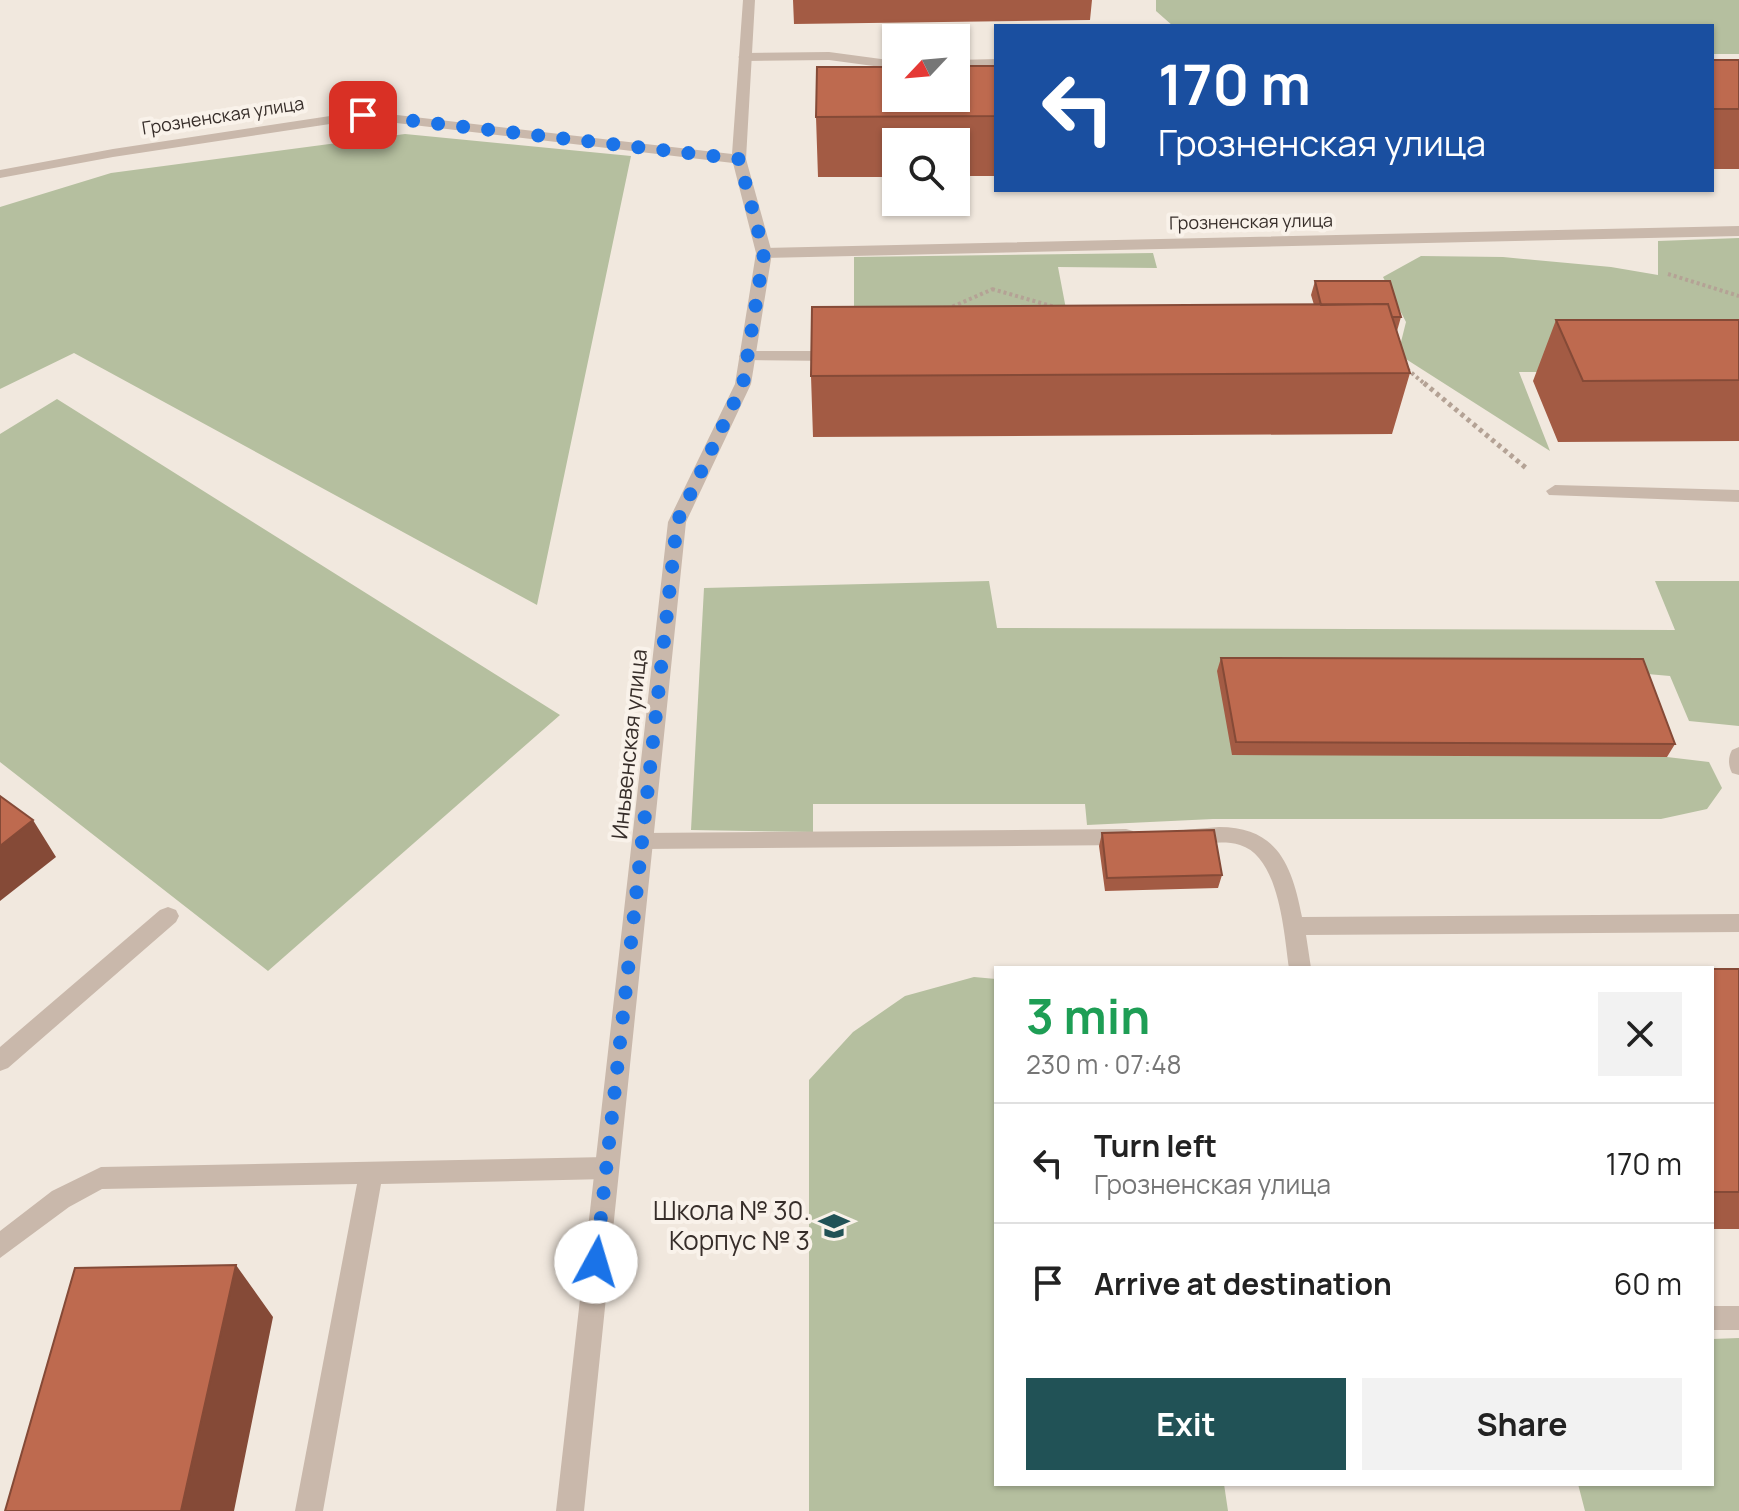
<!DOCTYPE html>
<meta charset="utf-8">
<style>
:root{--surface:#fff;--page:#f2f2f2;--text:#222;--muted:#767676;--line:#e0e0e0;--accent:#215256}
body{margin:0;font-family:Manrope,sans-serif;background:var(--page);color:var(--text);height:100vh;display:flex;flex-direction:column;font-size:30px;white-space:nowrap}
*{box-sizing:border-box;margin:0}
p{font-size:26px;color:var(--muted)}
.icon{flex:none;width:44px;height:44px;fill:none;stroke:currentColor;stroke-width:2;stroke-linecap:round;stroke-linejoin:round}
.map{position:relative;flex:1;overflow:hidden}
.panel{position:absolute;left:994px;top:966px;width:720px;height:520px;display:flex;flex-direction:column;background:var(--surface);border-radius:0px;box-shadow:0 2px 6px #0004}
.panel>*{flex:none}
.guide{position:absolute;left:994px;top:24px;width:720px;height:168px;border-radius:0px;box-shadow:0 2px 6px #0004;background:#1a4fa0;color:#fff;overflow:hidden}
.needle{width:52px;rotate:244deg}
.controls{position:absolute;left:882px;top:24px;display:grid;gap:16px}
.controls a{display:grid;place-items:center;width:88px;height:88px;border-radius:0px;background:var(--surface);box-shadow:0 2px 6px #0004;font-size:40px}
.pin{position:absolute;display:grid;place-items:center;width:68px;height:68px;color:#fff;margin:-34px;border-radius:16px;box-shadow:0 4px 12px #0006}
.me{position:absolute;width:88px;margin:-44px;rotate:6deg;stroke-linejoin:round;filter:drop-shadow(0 0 6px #0008)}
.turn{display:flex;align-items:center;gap:28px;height:168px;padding:0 32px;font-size:36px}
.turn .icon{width:104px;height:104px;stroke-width:2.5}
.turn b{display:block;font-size:56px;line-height:68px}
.round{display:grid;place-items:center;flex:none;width:84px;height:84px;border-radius:0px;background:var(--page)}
.headline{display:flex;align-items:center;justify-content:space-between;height:136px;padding:0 32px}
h1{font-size:48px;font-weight:700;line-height:60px;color:#1e9e55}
.button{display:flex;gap:16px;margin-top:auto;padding:16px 32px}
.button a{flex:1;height:92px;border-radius:0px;background:var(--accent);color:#fff;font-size:32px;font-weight:700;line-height:92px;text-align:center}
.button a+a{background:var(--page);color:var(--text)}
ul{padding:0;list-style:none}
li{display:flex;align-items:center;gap:24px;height:120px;padding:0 32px;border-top:2px solid var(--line)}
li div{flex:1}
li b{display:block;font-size:30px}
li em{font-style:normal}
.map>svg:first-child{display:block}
.green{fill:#b5bf9f}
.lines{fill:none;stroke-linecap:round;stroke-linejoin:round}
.path-far1{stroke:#b4a295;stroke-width:4;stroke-dasharray:3 3;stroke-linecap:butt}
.path{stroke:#b4a295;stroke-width:5;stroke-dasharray:4 4;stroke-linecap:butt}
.service{fill:#c9b8ab;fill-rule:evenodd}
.minor{fill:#c9b8ab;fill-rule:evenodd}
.wall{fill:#a35b44}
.shaded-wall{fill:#854a37}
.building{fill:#be6a4f;stroke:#854a37;stroke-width:2}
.route{stroke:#1a73e8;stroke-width:14;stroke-dasharray:0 25.2}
.labels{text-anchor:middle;stroke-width:8;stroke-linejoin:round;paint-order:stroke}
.far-street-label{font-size:18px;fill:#372e2a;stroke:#f9f2ea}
.street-label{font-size:22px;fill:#372e2a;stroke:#f9f2ea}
.near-poi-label{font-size:26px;fill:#372e2a;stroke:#f9f2ea;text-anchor:end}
</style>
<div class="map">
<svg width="1739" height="1511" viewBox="0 0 1739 1511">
<rect width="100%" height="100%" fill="#f1e8de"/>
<!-- green -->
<path class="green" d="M 1156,0 L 1739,0 L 1739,54 L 1712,54 L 1712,26 L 1173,26 L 1156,11 Z
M 405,134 L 631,156 L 537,605 L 74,353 L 0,389 L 0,207 L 111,173 Z
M 1739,238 L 1739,372 L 1519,372 L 1550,451 L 1398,354 L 1406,322 L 1383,277 L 1421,256 L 1503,257 L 1611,267 L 1658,275 L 1658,241 Z
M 1153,253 L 1157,268 L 1058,267 L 1066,309 L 854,347 L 854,257 Z
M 57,399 L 560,715 L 268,971 L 0,762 L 0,434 Z
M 989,581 L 997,628 L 1675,630 L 1655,581 L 1739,581 L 1739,726 L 1689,721 L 1670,676 L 1636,673 L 1667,757 L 1709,762 L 1722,788 L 1707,809 L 1661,819 L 1213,819 L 1087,825 L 1085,804 L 813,804 L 813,832 L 691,830 L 704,588 Z
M 974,977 L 996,979 L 996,1484 L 1224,1484 L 1228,1511 L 809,1511 L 809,1080 L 853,1032 L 905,996 Z
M 1739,1338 L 1739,1511 L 1585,1511 L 1578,1484 L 1712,1484 L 1712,1339 Z"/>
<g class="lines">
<!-- path-far1 -->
<path class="path-far1" d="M 1668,274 L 1739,296
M 992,289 L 1055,307
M 947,309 L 993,289
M 1407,369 L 1426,385"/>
<!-- path -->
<path class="path" d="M 1424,383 L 1526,468"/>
<!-- service -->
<path class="service" d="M 829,52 L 896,61 L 896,69 L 829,60 L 745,61 L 738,57 L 745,53 Z
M 996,59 L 996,67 L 956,68 L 956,60 Z
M 1739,226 L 1739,236 L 764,258 L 756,253 L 764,248 Z
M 747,351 L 835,351 L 843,356 L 835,361 L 741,360 L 739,356 Z
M 1555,485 L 1739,490 L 1739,502 L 1549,495 L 1546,491 Z
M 1739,747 L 1739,775 L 1732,773 C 1728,765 1728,757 1732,750 Z
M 1219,827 C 1278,827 1292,866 1302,917 L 1739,914 L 1739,932 L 1306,935 L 1311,968 L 1289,968 C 1284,935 1280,857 1240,845 C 1225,840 1206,844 1190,844 L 1183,842 L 1180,836 L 1183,830 Z
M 1126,829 L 1133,831 L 1136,837 L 1133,843 L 1126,845 L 642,849 L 635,847 L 632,841 L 635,835 L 642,833 Z
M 168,907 L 176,910 L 179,916 L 176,922 L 8,1068 L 0,1071 L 0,1047 L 160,910 Z
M 607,1157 L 615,1160 L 619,1168 L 615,1176 L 607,1179 L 381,1184 L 323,1511 L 295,1511 L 357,1184 L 102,1189 L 69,1207 L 0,1258 L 0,1231 L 52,1191 L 101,1167 Z
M 1712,1306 L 1739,1306 L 1739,1330 L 1712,1330 Z"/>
<!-- minor -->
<path class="minor" d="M 743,0 L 755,0 L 746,159 L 772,253 L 751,384 L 686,522 L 584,1511 L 556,1511 L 668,522 L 735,384 L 756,253 L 733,163 L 363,119 L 113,157 L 0,178 L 0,170 L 113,149 L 363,111 L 732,154 Z"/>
</g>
<!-- wall -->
<path class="wall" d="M 793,0 L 1092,0 L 1090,20 L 794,24 Z
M 1712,60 L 1739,60 L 1739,169 L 1712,169 Z
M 996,66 L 996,176 L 956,176 L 956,142 L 896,142 L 896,177 L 818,177 L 816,117 Z
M 1315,281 L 1401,317 L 1397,331 L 1410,373 L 1392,434 L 813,437 L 811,376 L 1314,305 L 1311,295 Z
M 1556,320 L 1739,320 L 1739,441 L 1558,442 L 1533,381 Z
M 1221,658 L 1675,744 L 1667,757 L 1232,755 L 1217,671 Z
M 1102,833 L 1222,875 L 1218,888 L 1105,891 L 1099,846 Z
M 1712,969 L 1739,969 L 1739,1229 L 1712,1229 Z"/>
<!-- shaded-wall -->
<path class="shaded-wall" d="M 33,820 L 56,857 L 0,901 L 0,846 Z
M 236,1265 L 273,1317 L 234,1511 L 181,1511 Z"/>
<!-- building -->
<path class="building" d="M 1712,60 L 1739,60 L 1739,109 L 1712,109 Z
M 956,66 L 996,66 L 996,116 L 816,117 L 817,67 L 896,67 L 896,98 L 956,98 Z
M 1315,281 L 1390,281 L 1401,317 L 1392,317 L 1388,304 L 1321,305 Z
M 1388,304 L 1410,373 L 811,376 L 812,307 Z
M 1556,320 L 1739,320 L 1739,380 L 1583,381 Z
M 1221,658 L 1643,659 L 1675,744 L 1236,742 Z
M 0,796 L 33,820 L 0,846 Z
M 1214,830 L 1222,875 L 1107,878 L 1102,833 Z
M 1712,969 L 1739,969 L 1739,1192 L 1712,1192 Z
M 236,1265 L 181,1511 L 5,1511 L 75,1268 Z"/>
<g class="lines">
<!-- route -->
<path class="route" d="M 363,115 L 739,159 L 764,253 L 743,384 L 677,522 L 596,1262"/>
</g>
<!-- icons -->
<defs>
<g id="school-bare" transform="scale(2.4)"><path d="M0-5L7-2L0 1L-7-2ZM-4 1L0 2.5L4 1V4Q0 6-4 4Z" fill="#215256" stroke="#f9f2ea" stroke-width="2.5" paint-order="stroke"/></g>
</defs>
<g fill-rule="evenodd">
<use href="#school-bare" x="834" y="1226"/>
</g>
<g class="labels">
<!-- far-street labels -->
<g class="far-street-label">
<text transform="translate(223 116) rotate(-9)" y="6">Грозненская улица</text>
<text transform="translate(1251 222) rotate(-1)" y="6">Грозненская улица</text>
</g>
<!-- street labels -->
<g class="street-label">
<text transform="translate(629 744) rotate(-84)" y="8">Иньвенская улица</text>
</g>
<!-- near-poi labels -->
<g class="near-poi-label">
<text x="810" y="1220">Школа № 30.<tspan x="810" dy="30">Корпус № 3</tspan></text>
</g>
</g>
</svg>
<div class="controls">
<a><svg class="needle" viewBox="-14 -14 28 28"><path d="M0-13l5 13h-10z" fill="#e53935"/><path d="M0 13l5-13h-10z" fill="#767676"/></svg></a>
<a><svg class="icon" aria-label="search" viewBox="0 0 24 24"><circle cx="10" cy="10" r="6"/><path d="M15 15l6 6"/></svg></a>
</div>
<div class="pin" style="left:363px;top:115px;background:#d93025"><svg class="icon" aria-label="arrive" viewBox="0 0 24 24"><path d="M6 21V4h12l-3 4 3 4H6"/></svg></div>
<svg class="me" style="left:596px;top:1262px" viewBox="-20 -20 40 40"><circle r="19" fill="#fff"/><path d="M0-13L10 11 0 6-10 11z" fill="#1a73e8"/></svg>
<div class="guide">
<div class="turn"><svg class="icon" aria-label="left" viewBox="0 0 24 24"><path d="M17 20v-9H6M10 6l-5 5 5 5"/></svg><div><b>170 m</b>Грозненская улица</div></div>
</div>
<section class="panel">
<div class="headline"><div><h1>3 min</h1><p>230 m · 07:48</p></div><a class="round"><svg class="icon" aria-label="close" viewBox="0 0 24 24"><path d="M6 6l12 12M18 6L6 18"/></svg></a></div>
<ul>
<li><svg class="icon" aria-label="left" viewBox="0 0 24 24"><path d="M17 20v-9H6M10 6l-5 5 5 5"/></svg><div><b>Turn left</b><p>Грозненская улица</p></div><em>170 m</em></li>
<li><svg class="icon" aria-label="arrive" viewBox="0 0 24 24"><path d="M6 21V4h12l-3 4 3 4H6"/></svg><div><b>Arrive at destination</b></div><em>60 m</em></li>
</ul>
<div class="button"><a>Exit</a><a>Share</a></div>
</section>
</div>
